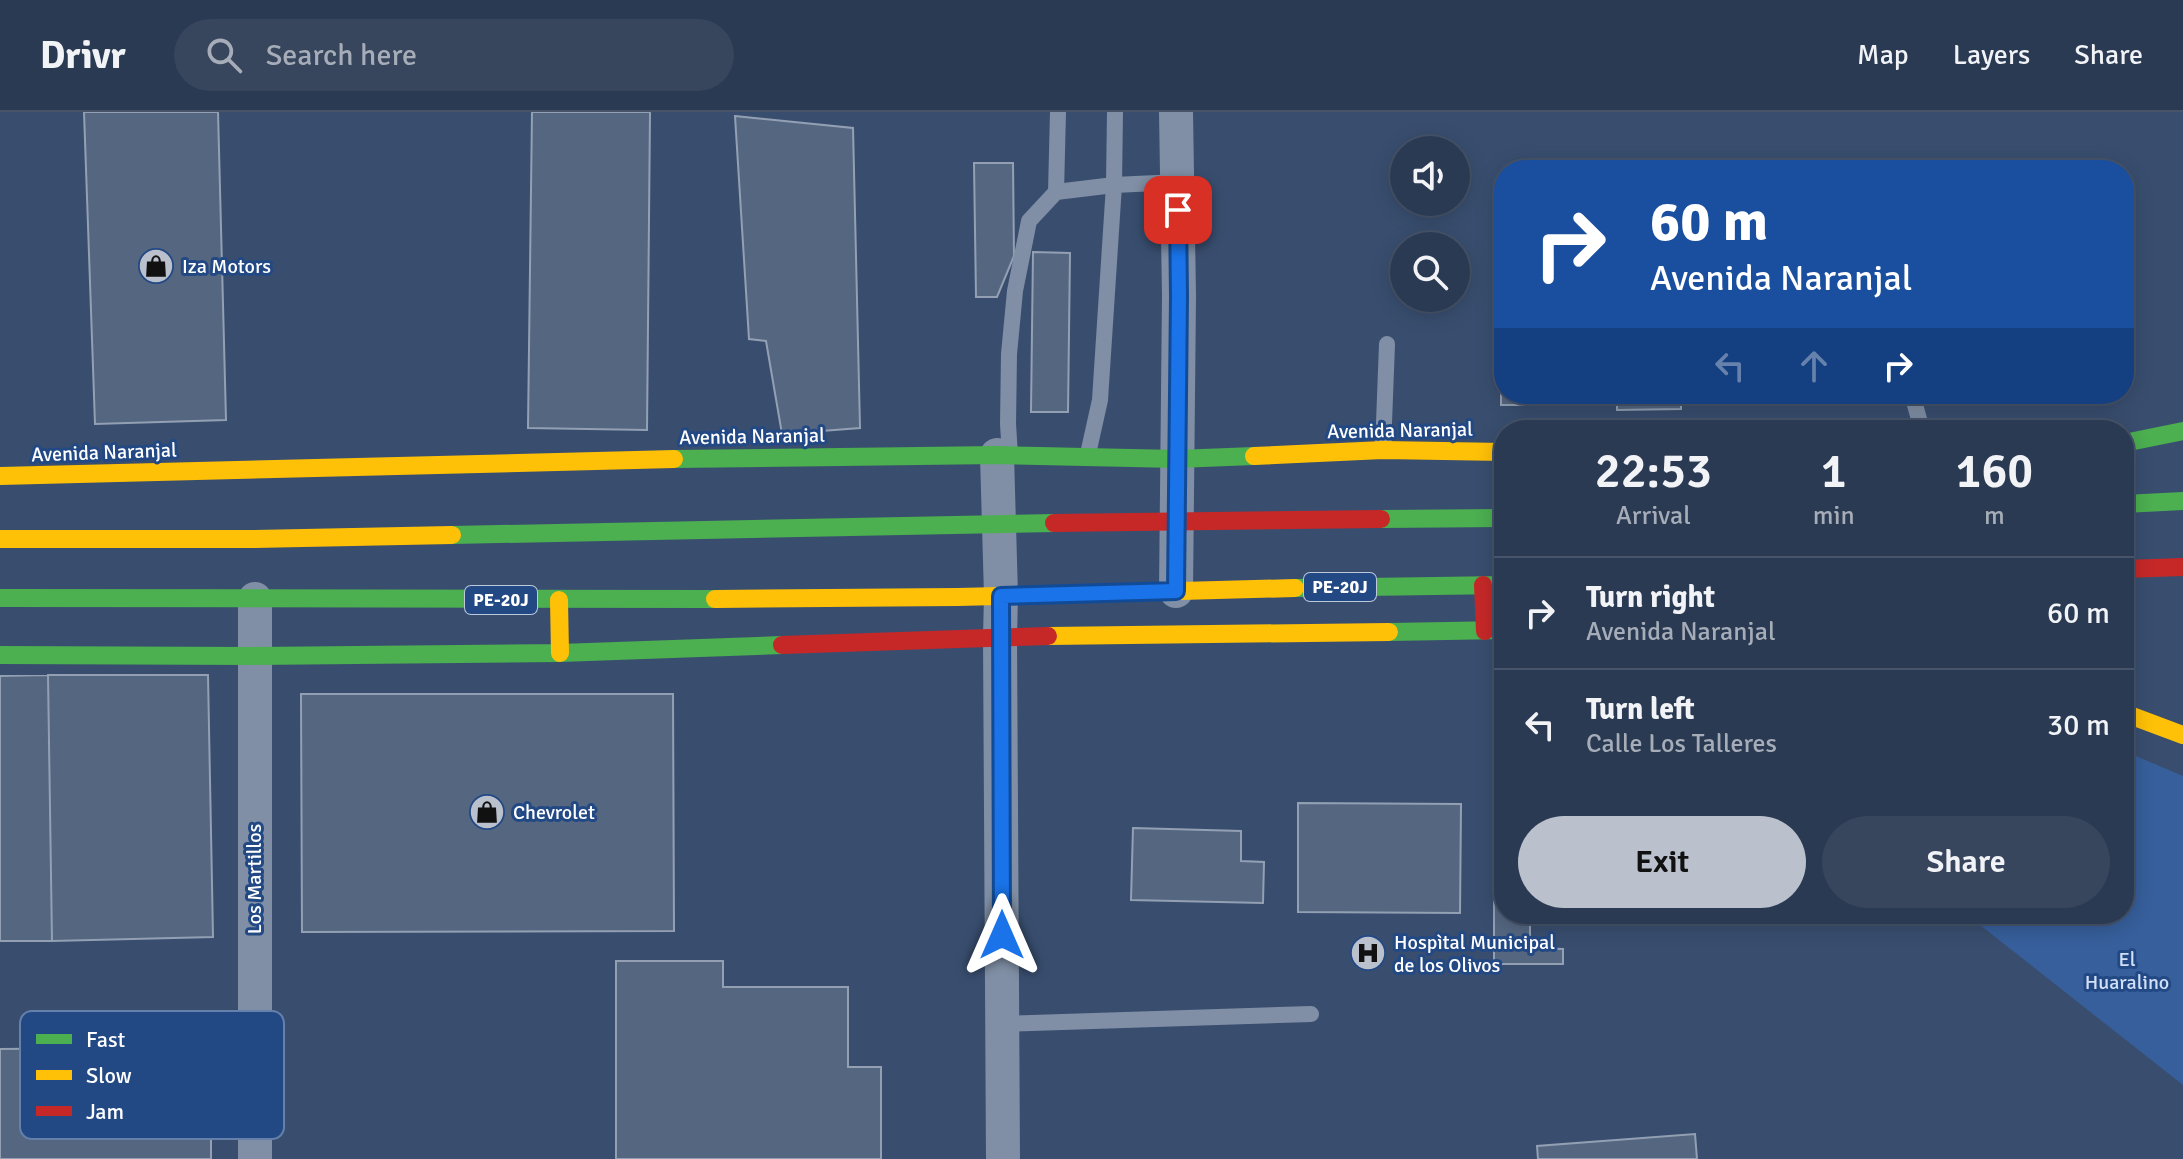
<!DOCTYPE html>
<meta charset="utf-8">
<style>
:root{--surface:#2b3a53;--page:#37455d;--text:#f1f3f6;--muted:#a6adb8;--line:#47546a;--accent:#bac1cd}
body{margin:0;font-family:Signika,sans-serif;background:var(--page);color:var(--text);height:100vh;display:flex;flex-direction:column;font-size:30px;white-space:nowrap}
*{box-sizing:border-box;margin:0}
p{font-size:26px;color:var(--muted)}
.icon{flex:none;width:44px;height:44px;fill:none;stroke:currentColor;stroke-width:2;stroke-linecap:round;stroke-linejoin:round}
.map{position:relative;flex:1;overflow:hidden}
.side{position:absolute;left:1494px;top:308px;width:640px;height:504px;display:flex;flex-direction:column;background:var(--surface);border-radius:32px;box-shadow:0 4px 20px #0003,0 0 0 2px var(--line)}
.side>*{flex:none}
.guide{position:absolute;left:1494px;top:48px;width:640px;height:244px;border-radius:32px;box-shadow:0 4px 20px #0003,0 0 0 2px var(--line);background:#1a4fa0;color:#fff;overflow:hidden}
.tools{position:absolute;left:1390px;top:24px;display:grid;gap:16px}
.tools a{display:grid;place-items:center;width:80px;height:80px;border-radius:50%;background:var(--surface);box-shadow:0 4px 20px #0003,0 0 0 2px var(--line);font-size:40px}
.pin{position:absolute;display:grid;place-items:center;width:68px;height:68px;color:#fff;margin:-34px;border-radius:16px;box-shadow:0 4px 12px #0006}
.me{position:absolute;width:88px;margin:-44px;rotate:0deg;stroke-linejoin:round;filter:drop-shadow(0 0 6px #0008)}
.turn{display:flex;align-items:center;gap:28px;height:168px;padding:0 24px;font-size:36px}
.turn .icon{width:104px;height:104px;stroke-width:2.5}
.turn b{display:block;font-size:56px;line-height:68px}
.lanes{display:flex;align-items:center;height:76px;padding:0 24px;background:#0003;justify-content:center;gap:40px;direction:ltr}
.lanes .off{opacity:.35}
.eta{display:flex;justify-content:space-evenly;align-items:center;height:136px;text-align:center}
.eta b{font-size:48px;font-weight:600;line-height:56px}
.action{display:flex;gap:16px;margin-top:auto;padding:16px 24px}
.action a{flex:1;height:92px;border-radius:48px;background:var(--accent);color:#111;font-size:32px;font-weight:600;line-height:92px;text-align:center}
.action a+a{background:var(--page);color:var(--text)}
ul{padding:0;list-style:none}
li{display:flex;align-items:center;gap:24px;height:112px;padding:0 24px;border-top:2px solid var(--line)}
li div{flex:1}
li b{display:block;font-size:30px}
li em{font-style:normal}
header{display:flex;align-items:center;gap:48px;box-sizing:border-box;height:112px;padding:0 40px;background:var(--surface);border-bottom:2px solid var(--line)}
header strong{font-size:38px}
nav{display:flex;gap:44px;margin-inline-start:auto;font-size:28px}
.search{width:560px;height:72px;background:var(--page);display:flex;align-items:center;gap:20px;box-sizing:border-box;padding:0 28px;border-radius:44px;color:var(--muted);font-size:30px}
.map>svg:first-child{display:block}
.green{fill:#375f9b}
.building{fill:#546680;stroke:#93a0b3;stroke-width:2}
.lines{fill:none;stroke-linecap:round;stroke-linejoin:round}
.lane{stroke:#808fa5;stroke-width:16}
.street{stroke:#808fa5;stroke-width:34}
.fast{stroke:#4caf50;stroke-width:18}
.slow{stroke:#ffc107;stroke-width:18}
.jam{stroke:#c62828;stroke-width:18}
.route-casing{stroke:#114b97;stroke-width:20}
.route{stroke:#1a73e8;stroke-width:14}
.labels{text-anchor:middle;stroke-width:6;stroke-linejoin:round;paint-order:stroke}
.shield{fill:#234985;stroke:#bdc8da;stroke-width:2}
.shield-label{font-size:18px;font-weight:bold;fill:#fff}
.poi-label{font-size:20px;fill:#fff;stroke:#234985;text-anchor:start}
.street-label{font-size:20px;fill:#fff;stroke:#234985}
.park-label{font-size:20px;fill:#d1e0f7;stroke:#234985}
.key{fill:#234985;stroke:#6580aa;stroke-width:2}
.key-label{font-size:22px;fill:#fff}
</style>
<header>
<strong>Drivr</strong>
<div class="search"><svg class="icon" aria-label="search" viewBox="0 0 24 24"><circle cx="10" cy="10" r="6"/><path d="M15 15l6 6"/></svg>Search here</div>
<nav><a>Map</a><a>Layers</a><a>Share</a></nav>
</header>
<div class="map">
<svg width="2183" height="1047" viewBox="0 0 2183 1047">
<rect width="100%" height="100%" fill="#394e6f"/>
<!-- green -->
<path class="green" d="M 2124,639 L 2183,664 L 2183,973 L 1966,802 L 2124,802 Z"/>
<!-- building -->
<path class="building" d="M 84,0 L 218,0 L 226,308 L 95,312 Z
M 532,0 L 650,0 L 647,318 L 528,316 Z
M 735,4 L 853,16 L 860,316 L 782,322 L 766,229 L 749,227 Z
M 974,51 L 1013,51 L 1014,144 L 997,185 L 976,185 Z
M 1033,140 L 1070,141 L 1068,300 L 1031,300 Z
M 1501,218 L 1504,218 L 1504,282 L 1570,282 L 1570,293 L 1501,293 Z
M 1617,282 L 1681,282 L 1681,297 L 1617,298 Z
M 48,563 L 208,563 L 213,825 L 52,829 Z
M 48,563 L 52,829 L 0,829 L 0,564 Z
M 301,582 L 673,582 L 674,819 L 302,820 Z
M 1298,691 L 1461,692 L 1460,801 L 1298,800 Z
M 1133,716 L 1241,719 L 1241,749 L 1264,750 L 1263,791 L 1131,788 Z
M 1504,730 L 1504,762 L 1494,762 Z
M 1494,762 L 1504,762 L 1504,802 L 1530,802 L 1530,836 L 1563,837 L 1563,852 L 1494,852 Z
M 616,849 L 723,849 L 723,875 L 848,875 L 848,955 L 881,955 L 881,1047 L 616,1047 Z
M 211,935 L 211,1047 L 0,1047 L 0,937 Z
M 1695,1022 L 1697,1047 L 1538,1047 L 1537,1034 Z"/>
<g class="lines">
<!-- lane -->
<path class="lane" d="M 1056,80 L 1058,0
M 1912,282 L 1922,318
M 1383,337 L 1387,232
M 1088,342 L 1100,288 L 1114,73 L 1178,70
M 1010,343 L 1008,312 L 1009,242 L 1015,179 L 1029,109 L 1056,80 L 1114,73 L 1115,0
M 1003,912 L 1311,902"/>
<!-- street -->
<path class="street" d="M 997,343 L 1001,484 L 1000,525 L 1003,1047
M 1176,479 L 1179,184 L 1176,0
M 255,487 L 255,1047"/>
<!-- fast -->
<path class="fast" d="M 2124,331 L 2183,319
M 674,347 L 997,343 L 1177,347 L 1254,344
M 2124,392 L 2183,389
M 1381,407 L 1504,406
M 452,423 L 1054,411
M 1295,476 L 1504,473
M 0,486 L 715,487
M 1389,520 L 1504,518
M 0,543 L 253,544 L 560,541 L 782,533"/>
<!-- slow -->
<path class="slow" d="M 1254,344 L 1383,338 L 1504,340
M 0,364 L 674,347
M 0,427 L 254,427 L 452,423
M 715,487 L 958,485 L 1295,476
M 559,488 L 560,541
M 1048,524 L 1389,520
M 2124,601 L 2183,623"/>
<!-- jam -->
<path class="jam" d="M 1054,411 L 1381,407
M 2124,457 L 2183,455
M 1483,473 L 1485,519
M 782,533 L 1048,524"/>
</g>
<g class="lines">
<!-- route casing -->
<g class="route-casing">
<path id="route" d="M 1002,823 L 1001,484 L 1176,479 L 1179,184 L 1178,98"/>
</g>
<!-- route -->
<use href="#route" class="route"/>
</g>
<!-- icons -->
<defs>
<g id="shop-disc" transform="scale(1.8)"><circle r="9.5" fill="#bac1cd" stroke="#234985"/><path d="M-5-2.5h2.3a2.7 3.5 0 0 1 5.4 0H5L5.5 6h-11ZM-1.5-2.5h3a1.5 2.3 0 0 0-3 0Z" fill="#111"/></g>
<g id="hospital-disc" transform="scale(1.8)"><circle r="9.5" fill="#bac1cd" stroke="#234985"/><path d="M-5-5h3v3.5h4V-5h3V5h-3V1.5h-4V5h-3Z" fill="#111"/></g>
</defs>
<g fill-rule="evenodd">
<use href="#shop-disc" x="156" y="154"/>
<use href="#shop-disc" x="487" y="700"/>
<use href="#hospital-disc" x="1368" y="841"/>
</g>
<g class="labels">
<!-- shield labels -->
<g class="shield">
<rect x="1304" y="461" width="72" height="28" rx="6"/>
<rect x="465" y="474" width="72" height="28" rx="6"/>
</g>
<g class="shield-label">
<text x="1340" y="481">PE-20J</text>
<text x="501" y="494">PE-20J</text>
</g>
<!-- poi labels -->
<g class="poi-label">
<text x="182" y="161">Iza Motors</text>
<text x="513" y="707">Chevrolet</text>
<text x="1394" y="837">Hospìtal Municipal<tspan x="1394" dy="23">de los Olivos</tspan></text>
</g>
<!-- street labels -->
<g class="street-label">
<text transform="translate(1400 318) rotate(-1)" y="7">Avenida Naranjal</text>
<text transform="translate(752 324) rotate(-1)" y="7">Avenida Naranjal</text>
<text transform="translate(104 340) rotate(-2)" y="7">Avenida Naranjal</text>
<text transform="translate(254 767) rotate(-90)" y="7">Los Martillos</text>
</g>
<!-- park labels -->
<g class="park-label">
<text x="2127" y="854">El<tspan x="2127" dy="23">Huaralino</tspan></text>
</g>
</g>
<!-- legend -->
<rect x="20" y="899" width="264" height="128" rx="12" class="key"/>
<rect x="36" y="922" width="36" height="10" fill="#4caf50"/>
<rect x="36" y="958" width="36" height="10" fill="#ffc107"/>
<rect x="36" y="994" width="36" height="10" fill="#c62828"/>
<g class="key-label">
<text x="86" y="935">Fast</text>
<text x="86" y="971">Slow</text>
<text x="86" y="1007">Jam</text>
</g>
</svg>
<div class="tools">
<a><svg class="icon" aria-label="sound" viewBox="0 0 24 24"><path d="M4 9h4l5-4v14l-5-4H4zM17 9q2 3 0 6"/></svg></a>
<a><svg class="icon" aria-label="search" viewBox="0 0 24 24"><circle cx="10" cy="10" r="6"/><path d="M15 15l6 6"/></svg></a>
</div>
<div class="pin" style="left:1178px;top:98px;background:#d93025"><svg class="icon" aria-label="arrive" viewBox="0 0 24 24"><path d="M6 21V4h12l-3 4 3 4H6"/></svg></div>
<svg class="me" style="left:1002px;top:823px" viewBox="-20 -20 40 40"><path d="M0-17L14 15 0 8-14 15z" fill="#1a73e8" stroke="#fff" stroke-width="4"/></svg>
<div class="guide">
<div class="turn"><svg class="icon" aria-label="right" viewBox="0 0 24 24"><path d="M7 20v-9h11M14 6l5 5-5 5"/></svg><div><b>60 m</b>Avenida Naranjal</div></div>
<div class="lanes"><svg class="icon off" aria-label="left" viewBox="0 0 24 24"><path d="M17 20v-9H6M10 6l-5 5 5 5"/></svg><svg class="icon off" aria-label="ahead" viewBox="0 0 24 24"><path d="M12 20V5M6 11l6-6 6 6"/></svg><svg class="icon" aria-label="right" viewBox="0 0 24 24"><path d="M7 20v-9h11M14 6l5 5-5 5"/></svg></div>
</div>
<section class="side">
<div class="eta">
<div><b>22:53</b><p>Arrival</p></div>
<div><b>1</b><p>min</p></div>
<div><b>160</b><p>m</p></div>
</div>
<ul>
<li><svg class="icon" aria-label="right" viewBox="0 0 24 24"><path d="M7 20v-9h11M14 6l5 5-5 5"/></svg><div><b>Turn right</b><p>Avenida Naranjal</p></div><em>60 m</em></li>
<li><svg class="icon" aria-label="left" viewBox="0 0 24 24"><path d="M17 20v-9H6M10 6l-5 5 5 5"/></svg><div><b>Turn left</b><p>Calle Los Talleres</p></div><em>30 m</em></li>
</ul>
<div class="action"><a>Exit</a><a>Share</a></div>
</section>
</div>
